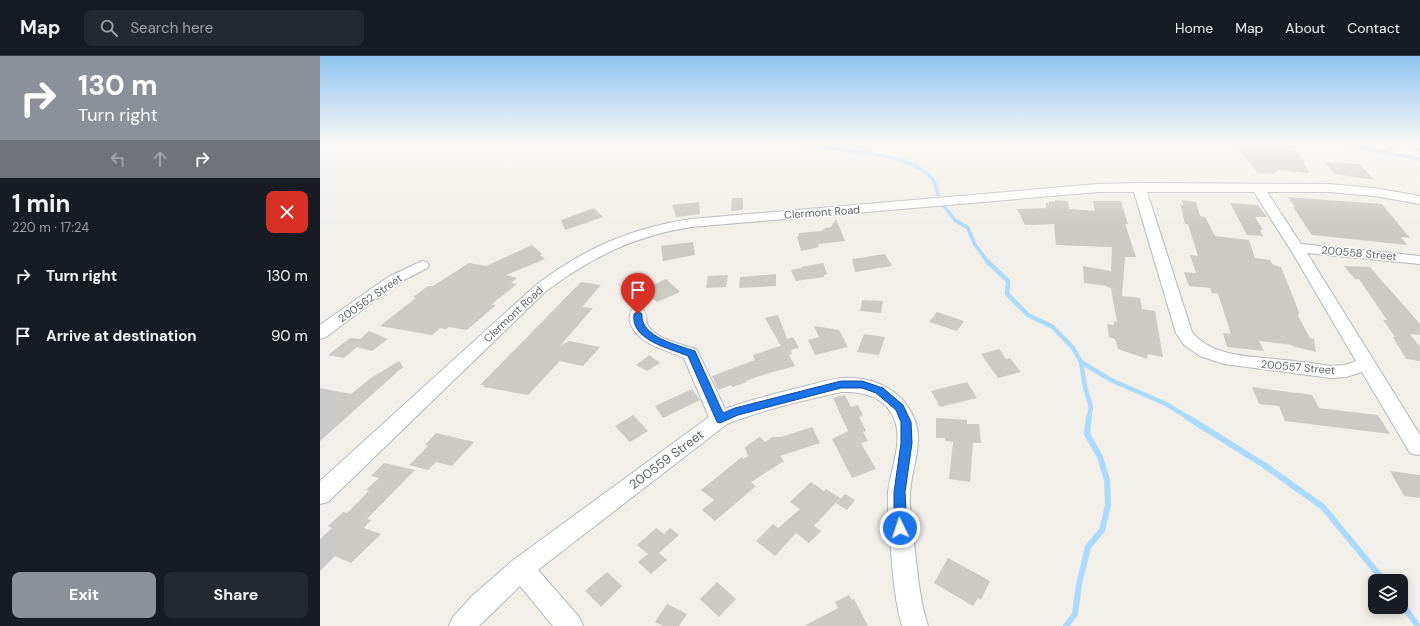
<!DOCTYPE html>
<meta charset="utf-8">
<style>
:root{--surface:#171b24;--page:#242831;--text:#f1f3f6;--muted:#9ea1a6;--line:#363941;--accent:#8c9099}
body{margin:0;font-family:"DM Sans",sans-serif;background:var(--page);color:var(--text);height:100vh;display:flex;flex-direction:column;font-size:15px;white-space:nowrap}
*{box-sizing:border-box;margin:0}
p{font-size:13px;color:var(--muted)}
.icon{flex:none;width:22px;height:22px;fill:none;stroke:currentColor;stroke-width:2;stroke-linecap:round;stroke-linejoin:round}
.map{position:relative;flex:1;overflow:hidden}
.side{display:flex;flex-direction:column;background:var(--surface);width:320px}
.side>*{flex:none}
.guide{background:#8c9099;color:#fff;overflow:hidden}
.fabs{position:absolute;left:1048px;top:518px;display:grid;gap:8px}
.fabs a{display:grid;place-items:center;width:40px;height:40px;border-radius:8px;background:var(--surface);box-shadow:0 2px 10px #0003;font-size:20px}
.pin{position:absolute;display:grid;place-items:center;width:34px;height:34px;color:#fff;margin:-41px -17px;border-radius:50% 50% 50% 0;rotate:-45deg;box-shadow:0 0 4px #0007}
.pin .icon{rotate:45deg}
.me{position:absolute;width:44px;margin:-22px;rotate:356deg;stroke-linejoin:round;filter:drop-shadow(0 0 3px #0008)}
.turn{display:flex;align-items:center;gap:14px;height:84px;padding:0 12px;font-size:18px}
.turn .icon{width:52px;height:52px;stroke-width:2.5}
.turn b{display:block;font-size:28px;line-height:34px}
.lanes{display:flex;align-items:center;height:38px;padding:0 12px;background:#0003;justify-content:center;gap:20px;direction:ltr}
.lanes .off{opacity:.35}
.round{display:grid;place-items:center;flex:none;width:42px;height:42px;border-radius:8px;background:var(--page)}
.headline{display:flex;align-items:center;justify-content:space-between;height:68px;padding:0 12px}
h1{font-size:24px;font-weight:700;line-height:30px}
.cta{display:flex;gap:8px;margin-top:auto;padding:8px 12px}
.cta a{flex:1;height:46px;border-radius:8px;background:var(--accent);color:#fff;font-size:16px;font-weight:700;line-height:46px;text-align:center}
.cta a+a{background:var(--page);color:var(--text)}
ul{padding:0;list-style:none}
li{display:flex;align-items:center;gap:12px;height:60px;padding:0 12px}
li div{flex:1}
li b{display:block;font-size:15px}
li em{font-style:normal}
header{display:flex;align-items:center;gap:24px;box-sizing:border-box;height:56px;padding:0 20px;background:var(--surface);border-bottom:1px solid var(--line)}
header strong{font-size:19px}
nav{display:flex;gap:22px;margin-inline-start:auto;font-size:14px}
.search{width:280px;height:36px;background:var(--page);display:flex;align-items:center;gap:10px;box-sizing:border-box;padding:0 14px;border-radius:8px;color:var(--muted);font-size:15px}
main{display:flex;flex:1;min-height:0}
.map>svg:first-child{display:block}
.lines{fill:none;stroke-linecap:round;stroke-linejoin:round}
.stream-far2{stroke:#aadaff;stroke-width:3.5}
.stream-far1{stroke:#aadaff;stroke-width:4.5}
.stream{stroke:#aadaff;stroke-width:6}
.building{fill:#cccac5}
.minor-casing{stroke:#b5b8bc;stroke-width:2}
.minor{fill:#fff;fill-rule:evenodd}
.route{fill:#1a73e8;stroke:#114b97}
.labels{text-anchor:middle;stroke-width:3;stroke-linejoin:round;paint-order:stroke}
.street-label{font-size:11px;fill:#5f6368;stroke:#fff}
.near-street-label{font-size:13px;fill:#5f6368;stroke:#fff}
</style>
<header>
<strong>Map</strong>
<div class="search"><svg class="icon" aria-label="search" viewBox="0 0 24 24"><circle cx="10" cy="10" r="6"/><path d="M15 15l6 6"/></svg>Search here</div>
<nav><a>Home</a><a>Map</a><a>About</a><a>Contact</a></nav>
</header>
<main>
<section class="side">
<div class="guide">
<div class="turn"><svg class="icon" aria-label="right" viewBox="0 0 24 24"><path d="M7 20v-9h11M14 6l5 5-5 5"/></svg><div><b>130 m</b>Turn right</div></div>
<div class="lanes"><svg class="icon off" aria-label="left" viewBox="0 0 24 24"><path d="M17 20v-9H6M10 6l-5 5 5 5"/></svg><svg class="icon off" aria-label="ahead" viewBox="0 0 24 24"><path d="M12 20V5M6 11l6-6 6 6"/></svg><svg class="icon" aria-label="right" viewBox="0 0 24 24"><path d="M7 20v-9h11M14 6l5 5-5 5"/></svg></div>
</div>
<div class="headline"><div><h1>1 min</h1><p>220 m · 17:24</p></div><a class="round" style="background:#d93025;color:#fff"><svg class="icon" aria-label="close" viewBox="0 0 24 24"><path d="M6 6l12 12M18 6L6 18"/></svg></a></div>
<ul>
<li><svg class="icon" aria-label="right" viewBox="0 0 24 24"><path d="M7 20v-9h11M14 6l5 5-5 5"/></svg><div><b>Turn right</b></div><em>130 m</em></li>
<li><svg class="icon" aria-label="arrive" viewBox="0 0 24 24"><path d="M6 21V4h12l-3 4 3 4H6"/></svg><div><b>Arrive at destination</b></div><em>90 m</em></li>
</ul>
<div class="cta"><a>Exit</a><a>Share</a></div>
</section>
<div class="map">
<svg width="1100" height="570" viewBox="0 0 1100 570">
<rect width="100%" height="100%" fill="#f1efe8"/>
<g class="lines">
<!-- stream-far2 -->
<path class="stream-far2" d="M 484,88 C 517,96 593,95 613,124 C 616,129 617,134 618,139
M 1029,88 L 1054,95 L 1100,103
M 621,147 L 635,164 L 648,172 L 655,189 L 668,206"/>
<!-- stream-far1 -->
<path class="stream-far1" d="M 667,205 L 688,225 L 687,238 L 708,259 L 733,271 L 753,292 L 761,306 L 791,324 L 846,348 L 869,362
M 761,306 L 765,331 L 771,351 L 769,362"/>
<!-- stream -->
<path class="stream" d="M 867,361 L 944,409 L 1003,451 L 1064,525
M 1081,547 L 1098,570
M 746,570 L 755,558 L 759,528 L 768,491 L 782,474 L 788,449 L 787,424 L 780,401 L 767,378 L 769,361"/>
</g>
<!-- building -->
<path class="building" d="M 927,88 L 943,88 L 951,91 L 975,95 L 978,97 L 989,117 L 956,114 L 957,116 L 953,116 L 955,118 L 938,117 L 916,90 L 929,90 Z
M 1004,106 L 1040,108 L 1054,124 L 1015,118 Z
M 968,141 L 1062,148 L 1090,182 L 1081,181 L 1087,189 L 992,179 L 973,151 L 975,151 Z
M 412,142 L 423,142 L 423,154 L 411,155 Z
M 735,144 L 748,145 L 749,153 L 775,155 L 773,145 L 801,145 L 808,168 L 805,168 L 816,201 L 805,201 L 802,240 L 820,242 L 822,253 L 835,255 L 843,301 L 828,298 L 827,303 L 798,293 L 795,283 L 789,281 L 787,268 L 794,269 L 794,265 L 797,266 L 791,232 L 787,231 L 787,230 L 764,227 L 763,210 L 791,215 L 792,191 L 736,189 L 734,168 L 705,169 L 697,153 L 726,152 L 726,147 L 729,148 L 729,145 L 735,146 Z
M 862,144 L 876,146 L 880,160 L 885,161 L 895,180 L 929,184 L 935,202 L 950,204 L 953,209 L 961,211 L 979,256 L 978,260 L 990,282 L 994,283 L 996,296 L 972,290 L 972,289 L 939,285 L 944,295 L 907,291 L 903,277 L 911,278 L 898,238 L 892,237 L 890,232 L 869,230 L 864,216 L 876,217 L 870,199 L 878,200 L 868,168 L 865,168 L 860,148 L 863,149 Z
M 379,146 L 380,158 L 356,161 L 352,149 Z
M 910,147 L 938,149 L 947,161 L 935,161 L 943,174 L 940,174 L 943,180 L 927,179 Z
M 274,152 L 283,161 L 245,174 L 241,164 Z
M 516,163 L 525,185 L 498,188 L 499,191 L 481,195 L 477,180 L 479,180 L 479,177 L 502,175 L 505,172 L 511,171 Z
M 373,186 L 375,199 L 343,205 L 341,190 Z
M 212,189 L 222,198 L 220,199 L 225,203 L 186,219 L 197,222 L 191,227 L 197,228 L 172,248 L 176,249 L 147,274 L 129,271 L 126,273 L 120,272 L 112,279 L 60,270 L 96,242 L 93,241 L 108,230 L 113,230 L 149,207 L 166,210 Z
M 565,198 L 572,210 L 535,216 L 532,203 Z
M 503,207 L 507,218 L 504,219 L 504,221 L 476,225 L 471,214 L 482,212 L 481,211 Z
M 1024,210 L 1050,211 L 1100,268 L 1100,279 L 1090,278 L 1100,291 L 1100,305 L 1086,303 L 1073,281 L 1075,281 L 1063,264 L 1067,264 L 1039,223 L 1035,223 Z
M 456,218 L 456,230 L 419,232 L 420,221 Z
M 408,219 L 406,231 L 386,232 L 388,220 Z
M 346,223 L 360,236 L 337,246 L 333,243 L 331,244 L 318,236 Z
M 261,226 L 281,229 L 262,251 L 273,252 L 240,290 L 249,285 L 280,291 L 263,310 L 240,305 L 208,339 L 163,331 L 164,329 L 160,329 Z
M 542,244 L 563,245 L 561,257 L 540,255 Z
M 617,256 L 644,265 L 637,275 L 609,266 Z
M 458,259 L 467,283 L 473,281 L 479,292 L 471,294 L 472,298 L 469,299 L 475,310 L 436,321 L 426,325 L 427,326 L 412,331 L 411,329 L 398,334 L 392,320 L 435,304 L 433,299 L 461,290 L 445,262 Z
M 494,270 L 519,274 L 528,291 L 495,299 L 488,284 L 499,281 Z
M 49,275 L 68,283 L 52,295 L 37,291 L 24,302 L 8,299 L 30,282 L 40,283 Z
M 544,278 L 565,281 L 559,299 L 537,296 Z
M 679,293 L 686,303 L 690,302 L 701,316 L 678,322 L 661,298 Z
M 329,299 L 340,307 L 327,315 L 316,309 Z
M 79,305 L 83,311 L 0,385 L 0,332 L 31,338 L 51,322 Z
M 647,326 L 657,342 L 620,351 L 611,335 Z
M 932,331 L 992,339 L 999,352 L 1058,359 L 1070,378 L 965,365 L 959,350 L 939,348 Z
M 372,333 L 380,344 L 343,362 L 335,350 Z
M 525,339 L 531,351 L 538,349 L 543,359 L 539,361 L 546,375 L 543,376 L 548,385 L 541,387 L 556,413 L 532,422 L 512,383 L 528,375 L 513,342 Z
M 313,359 L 328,375 L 310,386 L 295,370 Z
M 616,362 L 647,364 L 647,368 L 659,368 L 661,387 L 653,387 L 650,426 L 629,423 L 633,386 L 625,385 L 625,382 L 616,382 Z
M 492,371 L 500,387 L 460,400 L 464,405 L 431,426 L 436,430 L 395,465 L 382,454 L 394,444 L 381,434 L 422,401 L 423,403 L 428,400 L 425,392 L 429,388 L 440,381 L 445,386 L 452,381 L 461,381 Z
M 116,377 L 154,386 L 132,410 L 116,406 L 108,414 L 89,409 L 108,390 L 105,389 Z
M 64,407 L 95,414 L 47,463 L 51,464 L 44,472 L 61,478 L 31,507 L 15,500 L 0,515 L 0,483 L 12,472 L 8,470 L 23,456 L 27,457 L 49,435 L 46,434 L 59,422 L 51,420 Z
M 1070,415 L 1100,419 L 1100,442 L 1084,440 Z
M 491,426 L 504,435 L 506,433 L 520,442 L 494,470 L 501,475 L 489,487 L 476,477 L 455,500 L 436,485 L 453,468 L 458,472 L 480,453 L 470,446 Z
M 525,438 L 535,444 L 527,454 L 516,447 Z
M 336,472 L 344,478 L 350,472 L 359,479 L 339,497 L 347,504 L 331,518 L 318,506 L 328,498 L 317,489 Z
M 628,502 L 670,525 L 661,544 L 658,542 L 653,550 L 614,527 Z
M 287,516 L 302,530 L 281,551 L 265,535 Z
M 397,526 L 416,543 L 399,561 L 380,543 Z
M 529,539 L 532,544 L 534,543 L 548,570 L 484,570 L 518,552 L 515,546 Z
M 347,548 L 367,558 L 359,570 L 343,570 L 335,566 Z"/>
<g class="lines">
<!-- minor casing -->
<g class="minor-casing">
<path id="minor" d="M 1043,88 L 1079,88 L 1067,95 L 1044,90 Z
M 1089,88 L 1100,88 L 1100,93 L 1090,90 Z
M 819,127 L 1009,128 L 1054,132 L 1100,140 L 1100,148 L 1054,140 L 1009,136 L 947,136 L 981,188 L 1100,200 L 1100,208 L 987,197 L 1100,379 L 1100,398 L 1097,399 L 1090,397 L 1042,316 L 1026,321 L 1011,322 L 904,308 L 880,300 L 864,289 L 856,277 L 814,136 L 778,136 L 371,171 C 314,180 272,201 226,235 L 8,446 L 0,448 L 0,425 L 216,229 C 265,192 311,172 371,163 L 778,128 ZM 827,136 L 934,136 L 972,196 L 1036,305 L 1025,309 L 1011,310 C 992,307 974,305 955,303 C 927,300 891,300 872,276 Z
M 102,205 L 107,206 L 109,209 L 107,212 L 78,227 L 6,281 L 0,283 L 0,269 L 68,221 Z
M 318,253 L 324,254 C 327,259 325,265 328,270 C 337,284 363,288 377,294 L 405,353 C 429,344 454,338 478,332 C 492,329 508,323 523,322 C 556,320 589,337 597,372 C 601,393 591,416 590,438 C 589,457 593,476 595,495 C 598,521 600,545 608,570 L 582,570 C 575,545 573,520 571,495 C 570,476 567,456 568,437 C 570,414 583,388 575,365 C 567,341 543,335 521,336 C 482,345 444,353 407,368 L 218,514 L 259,561 L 263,570 L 233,570 L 200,530 L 159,570 L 129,570 L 133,561 L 152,540 L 192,505 L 389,361 L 364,302 C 345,293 321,290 311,269 C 309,264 309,259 312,254 Z"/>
</g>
<!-- minor -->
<use href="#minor" class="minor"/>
</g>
<!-- sky -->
<linearGradient id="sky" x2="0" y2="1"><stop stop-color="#8fc3f1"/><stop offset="0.52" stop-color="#f9f8f5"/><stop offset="1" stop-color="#f9f8f5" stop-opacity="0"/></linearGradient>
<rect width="1100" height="168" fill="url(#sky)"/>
<!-- route -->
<path class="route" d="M 318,255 L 322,258 C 320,281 358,289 375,295 L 403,357 L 415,352 L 521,325 L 542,325 L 563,332 L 583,349 L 591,366 L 592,387 L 585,436 L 587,472 L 585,476 L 580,478 L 576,476 L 574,472 L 574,436 L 581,387 L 581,366 L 576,354 L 556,337 L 542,332 L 521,332 L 418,359 L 400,367 L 397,366 L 368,300 C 349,292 310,284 314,258 Z"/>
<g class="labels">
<!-- street labels -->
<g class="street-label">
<text transform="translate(502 156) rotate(-4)" y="4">Clermont Road</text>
<text transform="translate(1039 197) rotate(5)" y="4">200558 Street</text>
<text transform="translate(50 242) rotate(-35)" y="4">200562 Street</text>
<text transform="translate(193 258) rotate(-43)" y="4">Clermont Road</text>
<text transform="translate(978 311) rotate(5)" y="4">200557 Street</text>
</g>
<!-- near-street labels -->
<g class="near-street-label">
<text transform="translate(346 403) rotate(-37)" y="5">200559 Street</text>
</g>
</g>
</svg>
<div class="fabs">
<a><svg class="icon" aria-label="layers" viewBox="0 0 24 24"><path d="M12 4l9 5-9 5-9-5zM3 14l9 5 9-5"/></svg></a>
</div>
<div class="pin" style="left:318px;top:258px;background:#d93025"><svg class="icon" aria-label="arrive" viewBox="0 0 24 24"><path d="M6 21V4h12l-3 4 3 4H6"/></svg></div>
<svg class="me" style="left:580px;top:472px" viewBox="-20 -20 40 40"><circle r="17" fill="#1a73e8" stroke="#fff" stroke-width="3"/><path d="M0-11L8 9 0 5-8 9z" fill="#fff"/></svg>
</div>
</main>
